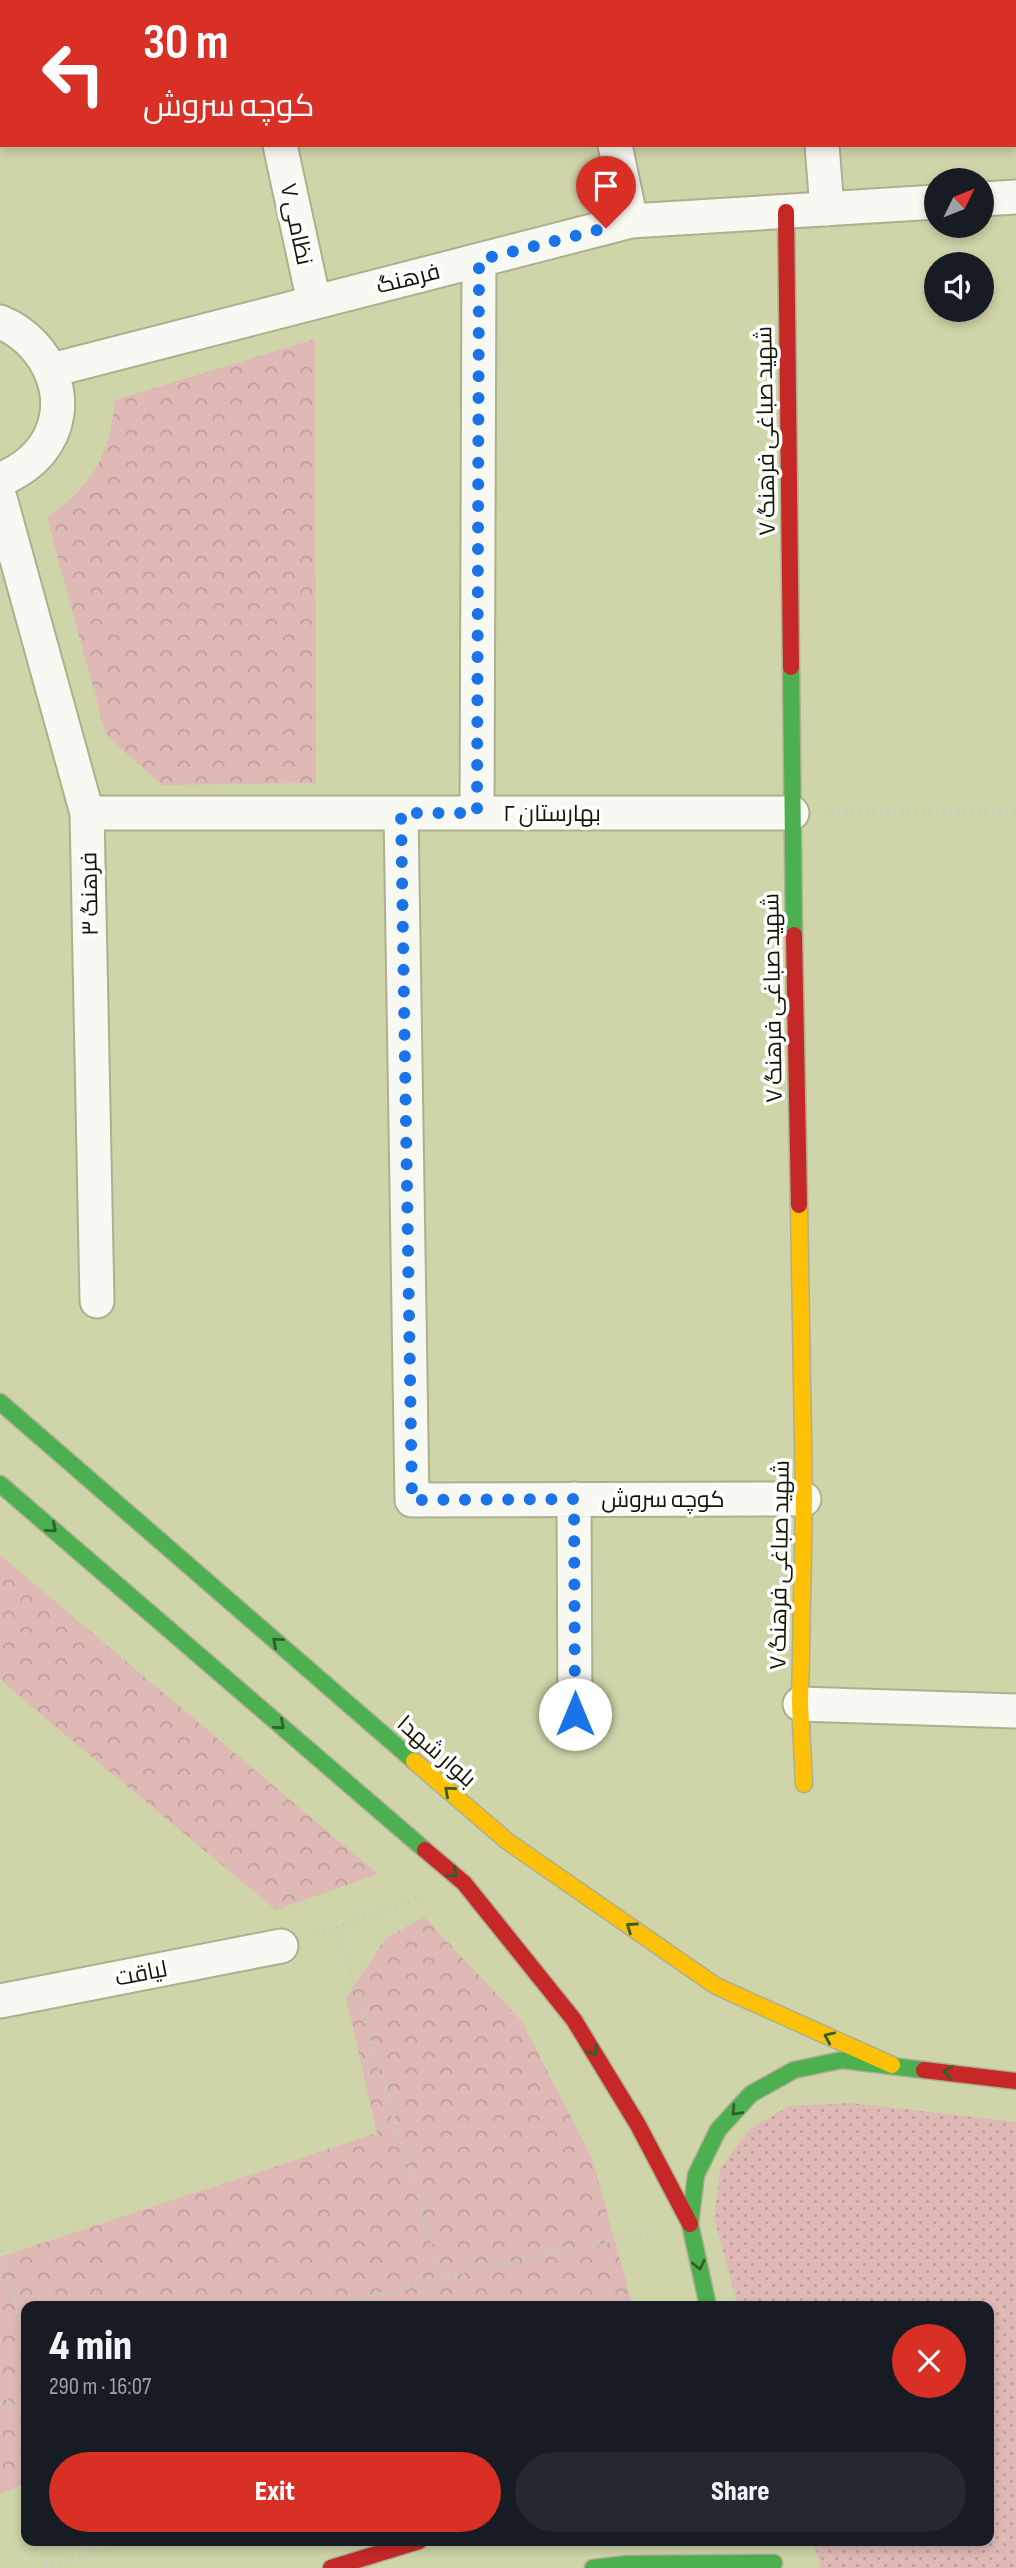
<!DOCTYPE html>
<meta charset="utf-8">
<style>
:root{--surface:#171b24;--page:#242831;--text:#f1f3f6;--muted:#9ea1a6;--accent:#d93025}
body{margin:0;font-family:"Sofia Sans Condensed",Cairo,sans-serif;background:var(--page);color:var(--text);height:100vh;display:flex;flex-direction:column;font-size:26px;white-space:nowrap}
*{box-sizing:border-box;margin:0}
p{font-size:23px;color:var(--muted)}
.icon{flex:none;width:38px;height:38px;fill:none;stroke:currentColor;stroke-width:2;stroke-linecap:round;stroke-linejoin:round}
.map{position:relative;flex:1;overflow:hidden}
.details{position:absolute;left:21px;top:2301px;width:973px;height:245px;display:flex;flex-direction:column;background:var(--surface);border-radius:14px;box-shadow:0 4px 10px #0003}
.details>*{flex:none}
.banner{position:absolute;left:0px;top:0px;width:1017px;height:147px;box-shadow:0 4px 10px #0003;background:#d93025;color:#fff;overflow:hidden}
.needle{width:46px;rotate:47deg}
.controls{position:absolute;left:924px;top:168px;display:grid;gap:14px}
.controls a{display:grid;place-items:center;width:70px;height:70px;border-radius:50%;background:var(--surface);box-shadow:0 4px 10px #0003;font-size:35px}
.pin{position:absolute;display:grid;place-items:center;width:60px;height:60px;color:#fff;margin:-72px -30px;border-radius:50% 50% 50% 0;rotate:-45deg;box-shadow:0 0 7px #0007}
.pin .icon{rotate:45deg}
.me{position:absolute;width:77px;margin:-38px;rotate:0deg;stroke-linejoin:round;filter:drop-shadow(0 0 5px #0008)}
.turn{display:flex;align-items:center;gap:24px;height:147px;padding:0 28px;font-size:32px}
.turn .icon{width:91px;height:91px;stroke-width:2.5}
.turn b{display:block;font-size:49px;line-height:60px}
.round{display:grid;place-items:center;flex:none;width:74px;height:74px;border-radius:37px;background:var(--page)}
.overview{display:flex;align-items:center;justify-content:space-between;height:119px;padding:0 28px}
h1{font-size:42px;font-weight:800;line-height:52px}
.cta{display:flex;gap:14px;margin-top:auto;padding:14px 28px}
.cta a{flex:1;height:80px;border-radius:42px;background:var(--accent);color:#fff;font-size:28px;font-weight:800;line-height:80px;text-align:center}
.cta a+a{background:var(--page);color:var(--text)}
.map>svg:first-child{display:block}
.grass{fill:url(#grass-dots)}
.park{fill:url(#park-crowns)}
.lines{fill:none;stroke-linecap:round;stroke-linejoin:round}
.street-casing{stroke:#adaf8e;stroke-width:37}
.fast-casing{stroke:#adaf8e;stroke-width:19}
.slow-casing{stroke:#adaf8e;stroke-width:19}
.jam-casing{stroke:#adaf8e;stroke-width:19}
.path{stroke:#c9cabd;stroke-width:4.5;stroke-dasharray:2 5;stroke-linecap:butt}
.street{stroke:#f8f9f2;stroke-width:33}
.fast{stroke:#4caf50;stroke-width:16}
.slow{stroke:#ffc107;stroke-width:16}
.jam{stroke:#c62828;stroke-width:16}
.oneway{stroke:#306228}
.route{stroke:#1a73e8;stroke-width:12;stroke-dasharray:0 21.6}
.labels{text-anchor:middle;stroke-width:7;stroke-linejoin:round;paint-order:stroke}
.street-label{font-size:23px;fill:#141500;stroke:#fff}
</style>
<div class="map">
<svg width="1016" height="2568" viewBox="0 0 1016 2568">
<defs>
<pattern id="grass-dots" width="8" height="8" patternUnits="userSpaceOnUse" patternTransform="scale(1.75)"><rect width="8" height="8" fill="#deb9b6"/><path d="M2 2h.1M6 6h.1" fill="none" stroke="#be9e9b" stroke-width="1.8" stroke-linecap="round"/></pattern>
<pattern id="park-crowns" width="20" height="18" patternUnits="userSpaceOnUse" patternTransform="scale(1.75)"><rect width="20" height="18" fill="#deb9b6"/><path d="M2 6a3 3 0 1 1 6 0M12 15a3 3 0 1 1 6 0" fill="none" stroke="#be9e9b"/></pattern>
</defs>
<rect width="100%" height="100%" fill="#d0d4a9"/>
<!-- grass -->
<path class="grass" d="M 851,2103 L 1016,2122 L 1016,2568 L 821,2568 L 813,2541 L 989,2541 L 989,2306 L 738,2306 L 714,2218 L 720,2169 L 750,2129 L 789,2106 Z"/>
<!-- park -->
<path class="park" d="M 315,339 L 316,783 L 162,785 L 106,735 L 47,518 C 94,483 108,460 115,400 Z
M 0,1555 L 378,1874 L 276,1910 L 20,1697 L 0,1679 Z
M 424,1917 L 521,2020 L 592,2158 L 633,2306 L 26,2306 L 26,2483 L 0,2494 L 0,2257 L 377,2133 L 346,1998 L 386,1938 Z"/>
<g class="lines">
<!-- street casing -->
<g class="street-casing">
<path id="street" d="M 249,0 L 249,2
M 584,0 L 584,2
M 810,0 L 810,2
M 280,145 L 314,302
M 615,145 L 631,221
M 822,145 L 827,209
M 982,199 L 1016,197
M 0,322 C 50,342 78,406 40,452 C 29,465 16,473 0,480
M 52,370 L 631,221 L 936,202
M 0,498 L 87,813 L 97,1301
M 87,813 L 792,813
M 401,813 L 412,1500 L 804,1499
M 477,813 L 479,260
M 574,1499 L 575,1714
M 800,1704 L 1016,1711
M 0,2001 L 281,1946"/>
</g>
<!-- fast casing -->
<g class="fast-casing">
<path id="fast" d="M 791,667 L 794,935
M 0,1402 L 414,1761
M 0,1484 L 425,1850
M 708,2306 L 690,2224 L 696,2175 L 718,2130 L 751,2094 L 794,2070 L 842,2060 L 924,2070
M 593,2568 L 628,2564 L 774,2563"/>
</g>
<!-- slow casing -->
<g class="slow-casing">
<path id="slow" d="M 799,1205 L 804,1499 L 800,1704 L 804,1784
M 414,1761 L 507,1841 L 716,1986 L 892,2065"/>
</g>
<!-- jam casing -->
<g class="jam-casing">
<path id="jam" d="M 786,212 L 791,667
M 794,935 L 799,1205
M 425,1850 L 464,1883 L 574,2020 L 638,2125 L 690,2224
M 924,2070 L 1016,2081
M 331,2568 L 419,2541"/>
</g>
<!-- path -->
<path class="path" d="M 831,813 L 1016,811
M 337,1927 L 442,2277
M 316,1934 L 420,1898
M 0,2243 L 26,2346
M 217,2306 C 232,2291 253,2296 268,2306
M 340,2306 L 442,2277 L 649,2233
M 0,2403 L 26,2395
M 87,2541 L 90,2553
M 45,2568 L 135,2541"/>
<!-- street -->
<use href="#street" class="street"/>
<!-- fast -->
<use href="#fast" class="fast"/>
<!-- slow -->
<use href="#slow" class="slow"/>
<!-- jam -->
<use href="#jam" class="jam"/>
</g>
<!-- one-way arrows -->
<defs><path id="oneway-chevron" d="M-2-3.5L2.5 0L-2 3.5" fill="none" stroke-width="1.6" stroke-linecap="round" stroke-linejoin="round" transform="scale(1.75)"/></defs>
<g class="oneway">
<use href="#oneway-chevron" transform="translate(52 1528) rotate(41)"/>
<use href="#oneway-chevron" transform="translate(277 1642) rotate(-139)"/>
<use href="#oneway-chevron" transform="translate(280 1725) rotate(41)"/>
<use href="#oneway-chevron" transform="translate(449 1791) rotate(-139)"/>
<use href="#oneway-chevron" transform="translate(453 1873) rotate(41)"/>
<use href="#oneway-chevron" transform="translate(631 1927) rotate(-145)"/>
<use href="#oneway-chevron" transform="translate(829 2037) rotate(-156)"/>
<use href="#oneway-chevron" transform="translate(593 2051) rotate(58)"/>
<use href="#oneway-chevron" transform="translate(948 2072) rotate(-173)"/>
<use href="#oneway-chevron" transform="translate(736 2111) rotate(133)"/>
<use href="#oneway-chevron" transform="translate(699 2265) rotate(78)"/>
</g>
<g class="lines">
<!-- route -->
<path class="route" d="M 575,1714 L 574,1499 L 412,1500 L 401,813 L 477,813 L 479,260 L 606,228"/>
</g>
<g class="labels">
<!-- street labels -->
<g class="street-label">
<text transform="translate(297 224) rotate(78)" y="8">نظامی ۷</text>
<text transform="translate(408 278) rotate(-14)" y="8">فرهنگ</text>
<text transform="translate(765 431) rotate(-91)" y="8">شهید صباغی فرهنگ ۷</text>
<text x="552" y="821">بهارستان ۲</text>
<text transform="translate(89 894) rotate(-91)" y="8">فرهنگ ۳</text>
<text transform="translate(772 998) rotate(-91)" y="8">شهید صباغی فرهنگ ۷</text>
<text x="663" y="1507">کوچه سروش</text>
<text transform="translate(779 1565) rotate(-89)" y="8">شهید صباغی فرهنگ ۷</text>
<text transform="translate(437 1751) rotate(41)" y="8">بلوار شهدا</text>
<text transform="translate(141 1973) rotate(-11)" y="8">لیاقت</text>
</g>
</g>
</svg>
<div class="controls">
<a><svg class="needle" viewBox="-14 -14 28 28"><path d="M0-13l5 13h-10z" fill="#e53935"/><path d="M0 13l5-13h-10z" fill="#9ea1a6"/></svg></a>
<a><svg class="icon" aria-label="sound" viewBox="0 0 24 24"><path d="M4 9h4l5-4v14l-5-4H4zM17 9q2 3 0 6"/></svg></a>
</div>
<div class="pin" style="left:606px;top:228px;background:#d93025"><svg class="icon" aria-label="arrive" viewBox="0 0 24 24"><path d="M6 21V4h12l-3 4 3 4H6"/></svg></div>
<svg class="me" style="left:575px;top:1714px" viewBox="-20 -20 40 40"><circle r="19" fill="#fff"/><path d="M0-13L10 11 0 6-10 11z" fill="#1a73e8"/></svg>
<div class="banner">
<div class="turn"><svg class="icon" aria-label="left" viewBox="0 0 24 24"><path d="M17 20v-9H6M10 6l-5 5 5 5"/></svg><div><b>30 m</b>کوچه سروش</div></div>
</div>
<section class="details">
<div class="overview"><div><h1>4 min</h1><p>290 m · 16:07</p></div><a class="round" style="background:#d93025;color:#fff"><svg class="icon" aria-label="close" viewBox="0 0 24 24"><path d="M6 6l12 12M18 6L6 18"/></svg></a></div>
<div class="cta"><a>Exit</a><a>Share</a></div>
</section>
</div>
